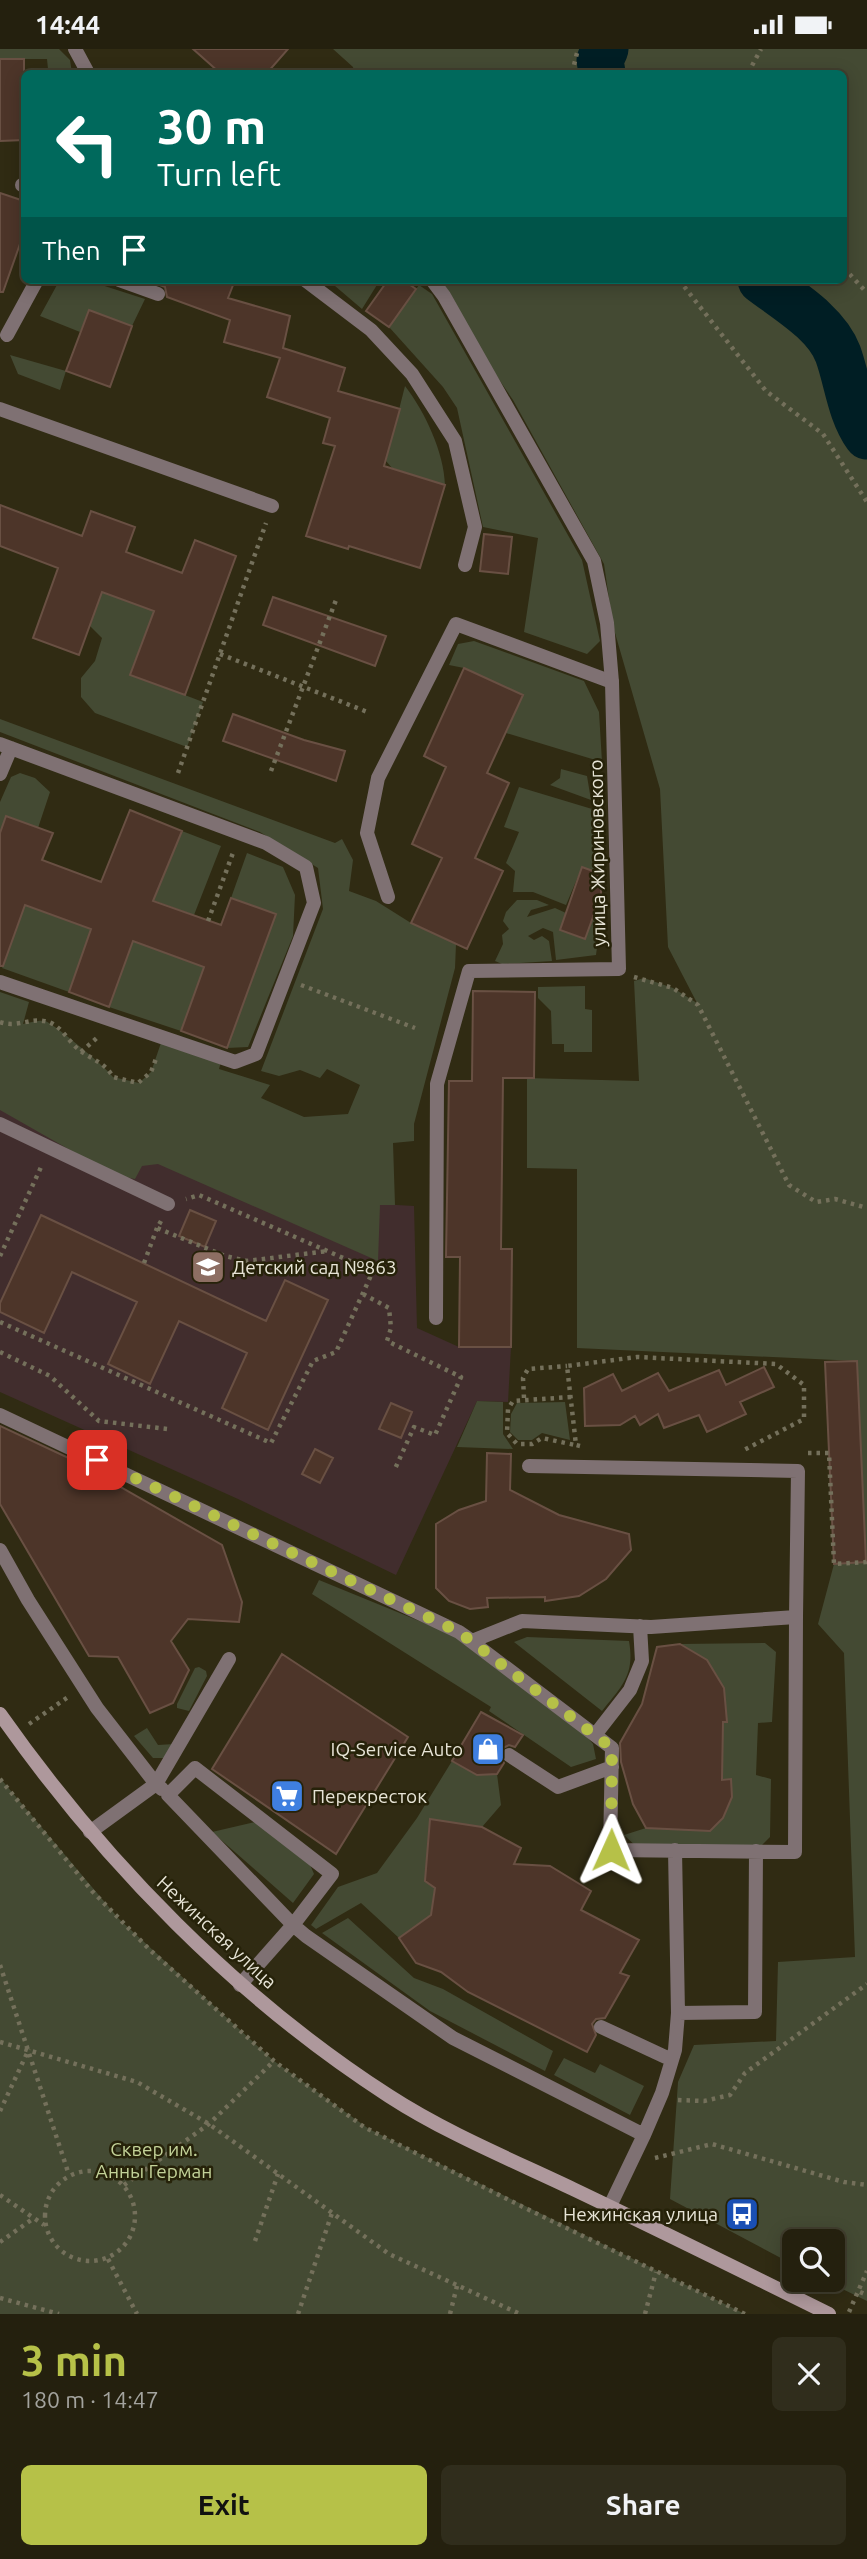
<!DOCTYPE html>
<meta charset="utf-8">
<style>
:root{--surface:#24200e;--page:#302d1c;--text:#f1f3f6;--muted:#a3a39e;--line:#413e2e;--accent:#b6c148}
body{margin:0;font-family:Ubuntu,sans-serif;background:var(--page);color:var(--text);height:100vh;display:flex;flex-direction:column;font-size:26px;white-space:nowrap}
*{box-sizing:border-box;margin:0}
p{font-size:23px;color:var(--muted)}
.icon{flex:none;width:38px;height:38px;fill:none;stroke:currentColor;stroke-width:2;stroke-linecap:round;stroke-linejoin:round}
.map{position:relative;height:2265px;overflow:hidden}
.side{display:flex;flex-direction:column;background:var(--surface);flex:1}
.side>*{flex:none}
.hud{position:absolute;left:21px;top:21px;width:826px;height:214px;border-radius:10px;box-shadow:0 4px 18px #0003,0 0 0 2px var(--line);background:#00695c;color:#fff;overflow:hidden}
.fabs{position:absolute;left:782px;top:2180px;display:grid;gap:14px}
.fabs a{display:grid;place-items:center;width:63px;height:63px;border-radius:10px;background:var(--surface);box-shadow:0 4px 18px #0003,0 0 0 2px var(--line);font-size:35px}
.pin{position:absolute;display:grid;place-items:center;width:60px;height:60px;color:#fff;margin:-30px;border-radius:14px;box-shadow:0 4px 10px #0006}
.me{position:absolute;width:77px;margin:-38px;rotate:1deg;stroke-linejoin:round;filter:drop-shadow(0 0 5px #0008)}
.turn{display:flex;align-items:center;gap:24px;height:147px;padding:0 21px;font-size:32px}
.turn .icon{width:91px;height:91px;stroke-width:2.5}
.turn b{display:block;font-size:49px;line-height:60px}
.then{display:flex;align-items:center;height:66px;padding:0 21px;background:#0003;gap:14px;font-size:26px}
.round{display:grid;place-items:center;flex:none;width:74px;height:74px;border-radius:10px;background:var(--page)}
.overview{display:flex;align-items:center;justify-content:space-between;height:119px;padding:0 21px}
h1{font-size:42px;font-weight:700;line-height:52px;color:var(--accent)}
.primary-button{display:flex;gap:14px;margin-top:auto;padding:14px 21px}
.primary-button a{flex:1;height:80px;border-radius:10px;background:var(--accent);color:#111;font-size:28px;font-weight:700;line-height:80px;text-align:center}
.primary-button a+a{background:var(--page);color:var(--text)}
.status{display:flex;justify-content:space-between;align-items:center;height:49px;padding:0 35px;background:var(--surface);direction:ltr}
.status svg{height:19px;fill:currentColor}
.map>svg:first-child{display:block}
.education{fill:#412d2d}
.green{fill:#444a33}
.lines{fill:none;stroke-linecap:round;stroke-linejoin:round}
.river{stroke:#001e24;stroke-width:47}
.building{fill:#4d3529;stroke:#695043;stroke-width:2}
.path{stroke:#74705b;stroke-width:4.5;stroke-dasharray:3.5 5;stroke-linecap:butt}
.lane{stroke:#7f7173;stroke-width:14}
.street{stroke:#7f7173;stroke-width:14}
.secondary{stroke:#ae989c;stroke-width:14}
.route{stroke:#b6c148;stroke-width:12;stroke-dasharray:0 21.6}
.labels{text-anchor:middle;stroke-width:5;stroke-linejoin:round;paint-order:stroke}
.street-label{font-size:19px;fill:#e7e4d6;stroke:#262209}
.poi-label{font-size:19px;fill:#e7e4d6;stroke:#262209;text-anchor:start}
.park-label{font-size:19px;fill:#c3d298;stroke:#262209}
</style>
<div class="status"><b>14:44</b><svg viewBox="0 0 49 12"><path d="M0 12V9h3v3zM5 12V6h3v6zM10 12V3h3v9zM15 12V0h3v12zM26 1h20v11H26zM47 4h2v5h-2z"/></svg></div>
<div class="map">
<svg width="867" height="2265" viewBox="0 0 867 2265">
<rect width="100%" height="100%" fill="#302b13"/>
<!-- education -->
<path class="education" d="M 0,1020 L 380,1155 L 414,1157 L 417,1279 L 459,1298 L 511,1298 L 508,1353 L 477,1352 L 396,1526 L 238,1450 L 0,1343 Z"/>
<!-- green -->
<path class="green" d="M 0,0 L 59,0 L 70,11 L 72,24 L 60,24 L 59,20 L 48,20 L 47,10 L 0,10 Z
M 333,0 L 867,0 L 867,2252 L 824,2231 L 833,2231 L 833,2193 L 794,2193 L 794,2216 L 670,2150 L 678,2033 L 694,1996 L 776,1992 L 778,1913 L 855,1908 L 844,1604 L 818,1575 L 834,1515 L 866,1513 L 857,1312 L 577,1299 L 577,1120 L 527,1119 L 527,1029 L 639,1032 L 634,932 L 644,929 L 673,939 L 697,954 L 668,898 L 660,740 L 613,577 L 604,515 L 513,351 L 431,231 L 844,231 L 844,24 L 354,24 L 353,18 Z
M 65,231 L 86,231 L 145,250 L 132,277 L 89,261 L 80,283 L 40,267 L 58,234 Z
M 328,231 L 380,231 L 362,260 Z
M 419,236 L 432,245 L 582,511 L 600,592 L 587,605 L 524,583 L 538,489 L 483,478 L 457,359 L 443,338 L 389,278 Z
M 10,306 L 66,322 L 60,341 L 18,325 Z
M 405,337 C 425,363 444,403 445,436 L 392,419 L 386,412 Z
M 102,543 L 154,562 L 130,625 L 203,653 L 187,698 L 95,664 L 81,648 L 81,629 L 95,612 L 102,589 L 89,576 Z
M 474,592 L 584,632 L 599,663 L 602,713 L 506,684 L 523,646 L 464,619 L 449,616 L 458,595 Z
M 0,670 L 335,794 L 342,790 L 353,811 L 349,842 L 376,852 L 411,874 L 456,895 L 455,919 L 414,1075 L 414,1092 L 393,1094 L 395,1156 L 380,1156 L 378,1212 L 158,1115 L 142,1117 L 135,1130 L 114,1126 L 0,1061 L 0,943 L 29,953 L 23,975 C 29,974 38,971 45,972 C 52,973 109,1021 113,1028 L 139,1034 L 151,1023 L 163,988 L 222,1009 L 219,1020 L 270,1036 L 261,1049 L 304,1068 L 348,1065 L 360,1036 L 327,1020 L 320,1029 L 300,1021 L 279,1027 L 261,1022 L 323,860 L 318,819 L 260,783 L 0,683 Z
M 561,720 L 587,727 L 591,751 L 550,736 L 560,729 Z
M 20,724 L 35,729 L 50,743 L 38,779 L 7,767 L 0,784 L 0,753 L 11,728 Z
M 519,738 L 602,763 L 601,825 L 582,818 L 566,856 L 533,843 L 513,843 L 515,822 L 506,814 L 519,783 L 504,778 Z
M 182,782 L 221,797 L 194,866 L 122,840 L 163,829 Z
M 247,804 L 283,818 L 295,846 L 293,887 L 248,998 L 227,999 L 276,865 L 231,849 Z
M 517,851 L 537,851 L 549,856 L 531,861 L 527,868 L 555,859 L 566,864 L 560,881 L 584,890 L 589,866 L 600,875 L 596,906 L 556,911 L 553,883 L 543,879 L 528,887 L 534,891 L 542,887 L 549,892 L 552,912 L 502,915 L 495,912 L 503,895 L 502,886 L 509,880 L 503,872 L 506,863 Z
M 25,856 L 91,880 L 69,943 L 2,919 Z
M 133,892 L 204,918 L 181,982 L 109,958 Z
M 585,937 L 585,960 L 592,961 L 592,1003 L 564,1003 L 564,995 L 552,995 L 551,962 L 538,949 L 538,938 Z
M 477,1352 L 503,1353 L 503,1385 L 513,1400 L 457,1398 Z
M 565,1353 L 570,1391 L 542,1384 L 532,1391 L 518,1391 L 510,1383 L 511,1365 L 517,1354 Z
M 319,1531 L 456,1587 L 581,1681 L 593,1695 L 596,1710 L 571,1718 L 489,1662 L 491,1658 L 312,1545 Z
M 527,1588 L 629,1592 C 635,1626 622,1637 602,1662 L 514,1593 Z
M 765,1594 L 776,1603 L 772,1673 L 758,1674 L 756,1726 L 771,1730 L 770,1788 L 756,1802 L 640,1801 L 624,1786 L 646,1779 L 710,1782 C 726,1766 732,1753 731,1730 L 722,1731 L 723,1673 L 727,1672 C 723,1628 718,1617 680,1595 Z
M 199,1618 L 206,1622 L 207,1627 L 189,1662 L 177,1659 L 177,1655 L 195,1619 Z
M 147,1679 L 158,1696 L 174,1695 L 165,1709 L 153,1709 L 134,1687 Z
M 452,1712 L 477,1726 L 497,1725 L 501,1756 L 482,1778 L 430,1771 L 425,1832 L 435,1839 L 431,1866 L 399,1889 L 361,1854 L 316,1880 L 311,1876 L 338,1838 L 377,1824 L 417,1769 Z
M 0,1729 L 119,1870 L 274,2012 L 369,2080 L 745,2265 L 0,2265 Z
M 255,1773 L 309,1813 L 314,1825 L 293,1854 L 212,1783 Z
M 348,1869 L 414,1929 L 443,1940 L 553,2002 L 545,2022 L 430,1962 L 322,1884 Z
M 564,2009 L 595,2024 L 600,2015 L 644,2037 L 630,2066 L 554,2026 Z"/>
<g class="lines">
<!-- river -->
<path class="river" d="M 602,24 L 600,11 L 605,0
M 761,231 C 787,251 826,273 838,305 C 848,333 850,363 867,387"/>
</g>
<!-- building -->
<path class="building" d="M 193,0 L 288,0 L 267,24 L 220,24 Z
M 0,10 L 24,10 L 24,91 L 0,92 Z
M 0,144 L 24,152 L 24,197 L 20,195 L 3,243 L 0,243 Z
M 147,231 L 235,231 L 228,249 L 290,267 L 283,299 L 345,319 L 338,342 L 400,360 L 384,417 L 445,436 L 420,519 L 349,497 L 348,500 L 306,487 L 335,397 L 323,394 L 330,369 L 267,348 L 280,309 L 224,293 L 230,271 L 167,248 L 165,238 Z
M 388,231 L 403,231 L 416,240 L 389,278 L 366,262 Z
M 89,261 L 132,277 L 110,338 L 66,322 Z
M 0,456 L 82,487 L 91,462 L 135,478 L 126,503 L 182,524 L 195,491 L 236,507 L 185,646 L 130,626 L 154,562 L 102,543 L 79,606 L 33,589 L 58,519 L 0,497 Z
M 484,485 L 512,488 L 508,525 L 480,522 Z
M 273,548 L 386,587 L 375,617 L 263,576 Z
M 464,619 L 523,646 L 487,724 L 509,734 L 475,809 L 503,822 L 467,900 L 411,874 L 442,809 L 412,795 L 446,718 L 424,707 Z
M 233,665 L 304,691 L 345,702 L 336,732 L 223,692 Z
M 130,761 L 182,782 L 153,852 L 221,876 L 231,849 L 276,865 L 227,999 L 181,982 L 204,918 L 133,892 L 109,958 L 69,943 L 91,880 L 25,856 L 3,917 L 0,917 L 0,784 L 6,767 L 53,784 L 42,811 L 101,833 Z
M 582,818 L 601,825 L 601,846 L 585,890 L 560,881 Z
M 473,942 L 535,943 L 534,1029 L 503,1029 L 501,1200 L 512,1200 L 511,1298 L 459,1298 L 460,1208 L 446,1208 L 449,1032 L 472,1032 Z
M 190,1161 L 216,1172 L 205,1198 L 179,1187 Z
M 41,1166 L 266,1272 L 285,1231 L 328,1251 L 268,1381 L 222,1359 L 247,1304 L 179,1272 L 150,1335 L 108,1315 L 137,1253 L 72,1223 L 44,1284 L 0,1263 L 0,1254 Z
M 857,1312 L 866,1513 L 834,1515 L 825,1313 Z
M 764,1318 L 774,1338 L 740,1353 L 746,1365 L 707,1383 L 699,1366 L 664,1379 L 658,1365 L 640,1376 L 635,1367 L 620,1376 L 585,1377 L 584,1339 L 613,1325 L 622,1342 L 658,1324 L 669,1342 L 719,1321 L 726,1336 Z
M 391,1354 L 412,1363 L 401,1389 L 379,1380 Z
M 0,1377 L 75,1412 L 222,1496 L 242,1553 L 239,1573 L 188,1570 L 171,1592 L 189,1621 L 173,1654 L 150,1664 L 118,1608 L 89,1607 L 0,1455 Z
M 315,1400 L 333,1409 L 320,1434 L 302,1425 Z
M 487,1404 L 511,1405 L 510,1441 L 559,1466 L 629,1485 L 631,1501 L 606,1530 L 579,1547 L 545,1552 L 545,1548 L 487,1549 L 488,1558 L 470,1560 L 449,1552 L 436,1539 L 436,1475 L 459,1461 L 486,1452 Z
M 680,1595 L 707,1611 L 724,1639 L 727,1673 L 723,1673 L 722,1731 L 731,1730 L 732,1748 L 723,1769 L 710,1782 L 646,1779 L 633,1755 L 621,1713 L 620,1694 L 642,1655 L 657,1598 Z
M 282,1605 L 408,1688 L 336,1805 L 212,1720 Z
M 481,1663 L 523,1686 L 515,1698 L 509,1696 L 501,1700 L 499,1706 L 504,1714 L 497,1725 L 477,1726 L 452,1712 Z
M 430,1770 L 482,1778 L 521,1799 L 514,1815 L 550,1817 L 591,1842 L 581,1861 L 639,1891 L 620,1924 L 629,1927 L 605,1969 L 596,1970 L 592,1975 L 596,1986 L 587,2003 L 468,1943 L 441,1923 L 416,1914 L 399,1889 L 431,1866 L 435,1839 L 425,1832 Z"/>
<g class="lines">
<!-- path -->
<path class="path" d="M 572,24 L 578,0
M 748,24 L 761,0
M 844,219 L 867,244
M 679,231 L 766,342 L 823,385 L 867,453
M 220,605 L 370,664
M 271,722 L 336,551
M 178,724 L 266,474
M 208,872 L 234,801
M 634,928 L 673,939 L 698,956 L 789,1136 L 816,1153 L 835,1150 L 867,1159
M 301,936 L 415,979
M 0,973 C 16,979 30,969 44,972 C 60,974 67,991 78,1000 C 90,1010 105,1013 113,1028 L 138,1034 L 151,1023 L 157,1007
M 81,1003 L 99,987
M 161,1172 L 157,1179 L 225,1207 L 247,1212 L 328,1202
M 0,1207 L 42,1116
M 144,1214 L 157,1179
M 363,1245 L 389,1259 L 391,1279 L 387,1292 L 461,1328 L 435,1386 L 414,1378 L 394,1422
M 0,1273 L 271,1394 L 313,1312 L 336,1303 L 373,1222 L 199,1146 L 186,1150
M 0,1303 L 50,1327 L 99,1372 L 167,1380
M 571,1348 L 513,1352 L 508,1360 L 507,1384 L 517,1395 L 532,1395 L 542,1389 L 575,1396
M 524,1349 L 523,1329 L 528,1320 L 567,1317
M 580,1397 L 576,1396 L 567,1317 L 637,1308 L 776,1315 L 804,1336 L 804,1370 L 744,1401
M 808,1404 L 829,1404 L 834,1515 L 866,1513 L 867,1510
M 29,1675 L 68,1648
M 0,1730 L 92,1842 L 150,1901 L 274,2012 L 364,2078 L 523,2158 L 745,2265
M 0,1916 L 69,2126
M 0,1993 L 137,2033 L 209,2075 L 389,2205 L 520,2265
M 678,2051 L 704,2052 L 730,2046 L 745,2024 L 867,1935
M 0,2062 L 29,2000
M 655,2109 L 712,2095 L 844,2133 L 867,2136
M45 2167a45 45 0 1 1 90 0a45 45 0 1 1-90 0Z
M 124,2136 L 209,2075 L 274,2012
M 0,2146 L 44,2176
M 255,2192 L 278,2125
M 0,2193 L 34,2169
M 108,2210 L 137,2265
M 860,2243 L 867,2246
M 0,2249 L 59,2265
M 849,2263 L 867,2222
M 298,2265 L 332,2164
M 450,2265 L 457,2237
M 645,2265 L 656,2223"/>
<!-- lane -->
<path class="lane" d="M 22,136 L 24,136
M 119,231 L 158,245
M 305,231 L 371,281 L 412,325 L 455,392 L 475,478 L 465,516
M 7,286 L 37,231
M 0,360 L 272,457
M 0,695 L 266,794 L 306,818 L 314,854 L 256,1005 L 235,1013 L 0,933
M 0,725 L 11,699
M 388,848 L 367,784 L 378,729 L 456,575 L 612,633
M 0,1075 L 168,1155
M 0,1366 L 459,1583 L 472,1592 L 522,1572 L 651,1578 L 796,1568 L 795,1803 L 610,1801 L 612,1699 L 459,1583
M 529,1417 L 798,1422 L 796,1568
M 0,1501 L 28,1551 L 97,1659 L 156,1735 L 229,1610
M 595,1686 L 630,1641 L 642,1612 L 640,1577
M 509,1706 L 558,1738 L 612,1718
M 90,1783 L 156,1735 L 162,1740
M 240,1936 L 293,1876 L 332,1825 L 195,1719 L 168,1746 L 293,1876 L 306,1887 L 453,1989 L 644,2086 L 662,2044 L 675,2001 L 678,1964 L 675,1801
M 678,1964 L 755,1963 L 756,1802
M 601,1978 L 672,2011
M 610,2157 L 644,2086"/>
<!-- street -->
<path class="street" d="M 75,0 L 88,24
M 432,231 L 444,247 L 594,512 L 607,574 L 612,633 L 619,920 L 469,922 L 437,1035 L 436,1269"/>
<!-- secondary -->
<path class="secondary" d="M 0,1665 C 104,1813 237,1949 389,2047 C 446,2084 512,2111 573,2140 C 659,2181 744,2223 829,2265"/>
</g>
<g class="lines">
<!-- route -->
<path class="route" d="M 97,1411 L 459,1583 L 612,1699 L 611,1801"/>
</g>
<!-- icons -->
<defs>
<g id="school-square" transform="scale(1.75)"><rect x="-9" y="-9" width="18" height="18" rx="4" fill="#8d6e63" stroke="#262209"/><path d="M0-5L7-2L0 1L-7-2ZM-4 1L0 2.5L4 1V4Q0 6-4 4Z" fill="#fff"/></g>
<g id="shop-square" transform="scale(1.75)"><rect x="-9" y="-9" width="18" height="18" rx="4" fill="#3f7fe0" stroke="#262209"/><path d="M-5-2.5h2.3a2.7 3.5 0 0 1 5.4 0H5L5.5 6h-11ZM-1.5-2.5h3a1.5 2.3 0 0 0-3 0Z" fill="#fff"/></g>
<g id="supermarket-square" transform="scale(1.75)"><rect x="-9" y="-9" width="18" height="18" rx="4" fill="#3f7fe0" stroke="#262209"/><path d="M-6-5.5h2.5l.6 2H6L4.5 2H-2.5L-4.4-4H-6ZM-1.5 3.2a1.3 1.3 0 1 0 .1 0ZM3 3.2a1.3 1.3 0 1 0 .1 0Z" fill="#fff"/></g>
<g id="bus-square" transform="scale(1.75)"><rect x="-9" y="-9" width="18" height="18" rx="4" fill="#1a4fb4" stroke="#262209"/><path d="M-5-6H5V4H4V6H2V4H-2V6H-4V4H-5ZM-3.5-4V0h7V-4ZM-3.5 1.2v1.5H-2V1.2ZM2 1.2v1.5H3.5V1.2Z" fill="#fff"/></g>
</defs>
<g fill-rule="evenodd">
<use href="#school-square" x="208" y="1218"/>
<use href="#shop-square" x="488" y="1700"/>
<use href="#supermarket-square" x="287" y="1747"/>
<use href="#bus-square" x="742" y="2165"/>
</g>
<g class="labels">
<!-- street labels -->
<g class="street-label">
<text transform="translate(597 804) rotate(-91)" y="7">улица Жириновского</text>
<text transform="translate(217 1883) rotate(43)" y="7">Нежинская улица</text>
</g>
<!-- poi labels -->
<g class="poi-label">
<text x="232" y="1225">Детский сад №863</text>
<text x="463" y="1707" text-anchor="end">IQ-Service Auto</text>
<text x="312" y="1754">Перекресток</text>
<text x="718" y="2172" text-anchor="end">Нежинская улица</text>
</g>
<!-- park labels -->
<g class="park-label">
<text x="154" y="2107">Сквер им.<tspan x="154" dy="22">Анны Герман</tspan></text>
</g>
</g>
</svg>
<div class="fabs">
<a><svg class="icon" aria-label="search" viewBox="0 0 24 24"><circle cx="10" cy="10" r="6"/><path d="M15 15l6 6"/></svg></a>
</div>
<div class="pin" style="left:97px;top:1411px;background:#d93025"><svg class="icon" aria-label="arrive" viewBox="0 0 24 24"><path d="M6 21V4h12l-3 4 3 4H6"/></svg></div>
<svg class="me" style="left:611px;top:1801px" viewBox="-20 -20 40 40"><path d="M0-17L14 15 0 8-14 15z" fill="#b6c148" stroke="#fff" stroke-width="4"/></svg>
<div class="hud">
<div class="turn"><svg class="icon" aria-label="left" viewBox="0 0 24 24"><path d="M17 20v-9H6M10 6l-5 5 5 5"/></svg><div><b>30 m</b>Turn left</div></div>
<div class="then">Then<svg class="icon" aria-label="arrive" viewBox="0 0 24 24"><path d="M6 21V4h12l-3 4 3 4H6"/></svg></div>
</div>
</div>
<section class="side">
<div class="overview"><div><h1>3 min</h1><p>180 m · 14:47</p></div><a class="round"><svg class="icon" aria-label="close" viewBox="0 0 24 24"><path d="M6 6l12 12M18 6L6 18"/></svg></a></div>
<div class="primary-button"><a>Exit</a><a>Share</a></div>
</section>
